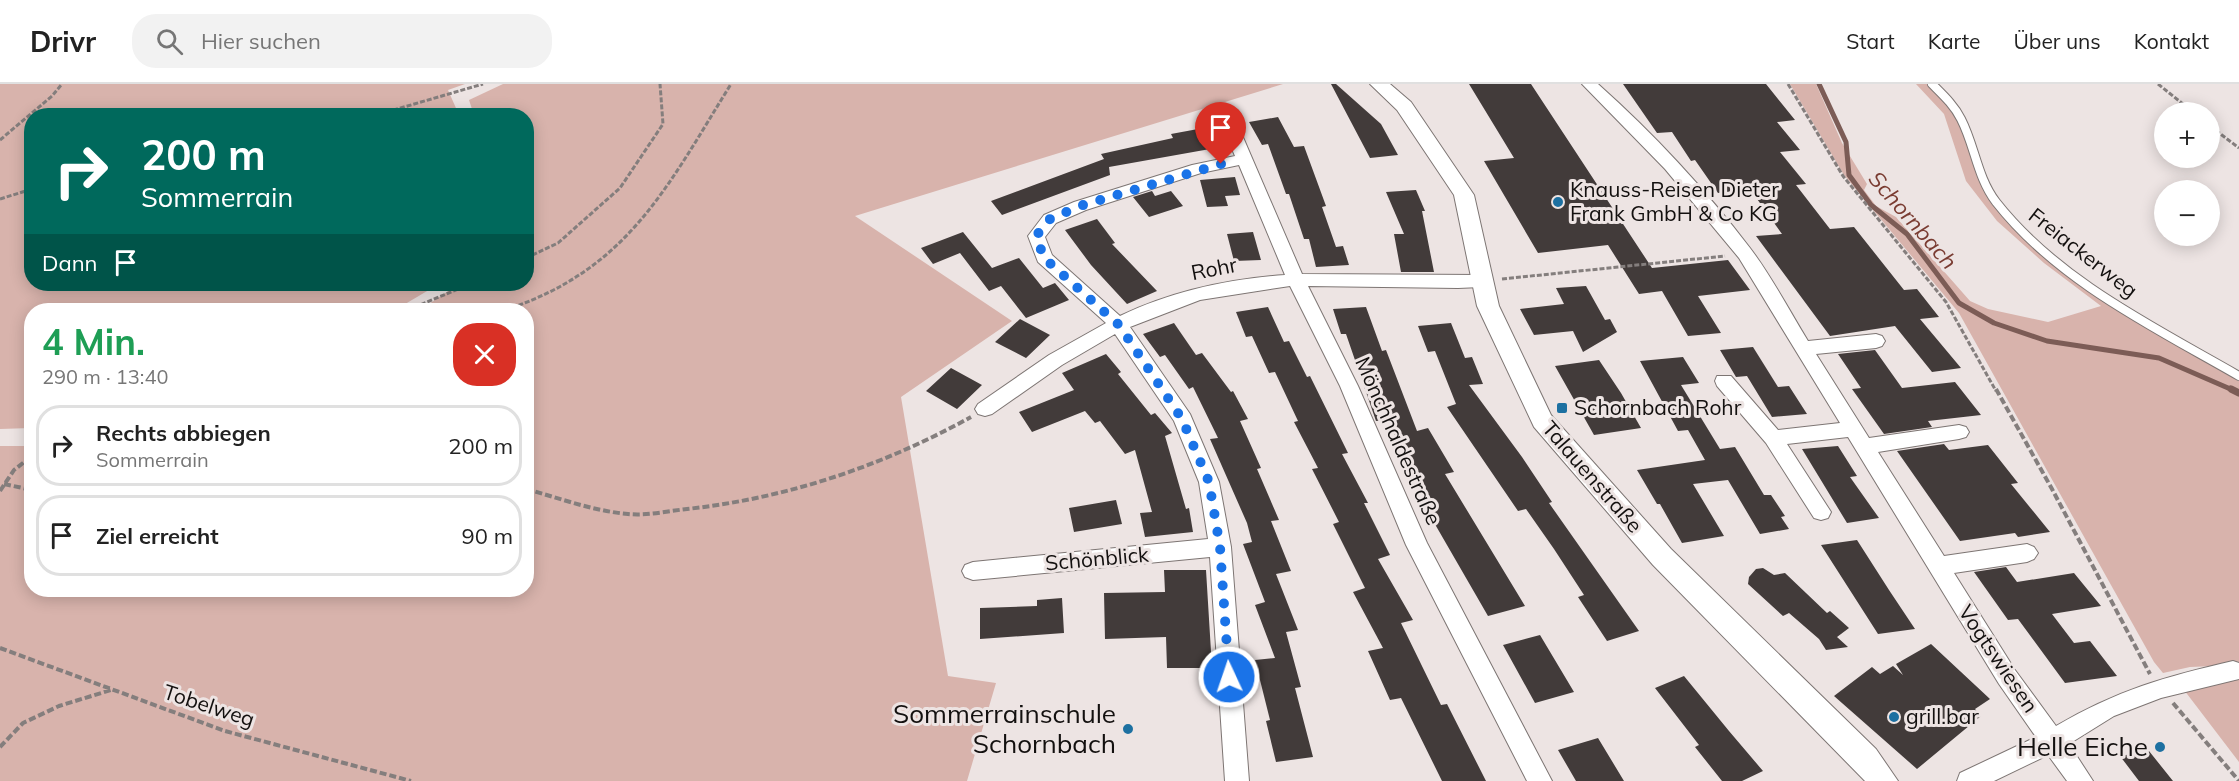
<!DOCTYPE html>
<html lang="de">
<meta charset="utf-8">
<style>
:root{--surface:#fff;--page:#f2f2f2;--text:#222;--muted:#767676;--line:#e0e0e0}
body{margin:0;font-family:Mulish,sans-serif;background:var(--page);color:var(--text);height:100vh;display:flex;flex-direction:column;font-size:22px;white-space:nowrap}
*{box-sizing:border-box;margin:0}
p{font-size:20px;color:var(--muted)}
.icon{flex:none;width:33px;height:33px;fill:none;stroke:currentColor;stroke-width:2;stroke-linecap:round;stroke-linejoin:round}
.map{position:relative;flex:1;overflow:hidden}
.sheet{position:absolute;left:24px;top:219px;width:510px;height:294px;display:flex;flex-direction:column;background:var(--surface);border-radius:24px;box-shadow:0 3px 15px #0003}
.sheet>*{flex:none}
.guide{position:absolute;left:24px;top:24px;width:510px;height:183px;border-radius:24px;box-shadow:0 3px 15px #0003;background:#00695c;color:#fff;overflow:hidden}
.controls{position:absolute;left:2154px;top:18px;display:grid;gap:12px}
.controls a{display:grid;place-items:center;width:66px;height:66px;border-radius:50%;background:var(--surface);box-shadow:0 3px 15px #0003;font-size:30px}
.pin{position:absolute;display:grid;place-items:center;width:51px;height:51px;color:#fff;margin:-62px -26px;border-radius:50% 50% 50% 0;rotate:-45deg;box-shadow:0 0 6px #0007}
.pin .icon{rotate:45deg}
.me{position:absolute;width:66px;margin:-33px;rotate:357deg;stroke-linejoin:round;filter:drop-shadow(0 0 4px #0008)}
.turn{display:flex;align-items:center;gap:21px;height:126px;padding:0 18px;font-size:27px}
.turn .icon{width:78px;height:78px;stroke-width:2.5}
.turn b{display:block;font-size:42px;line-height:51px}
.then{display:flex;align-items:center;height:57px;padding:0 18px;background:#0003;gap:12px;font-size:22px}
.round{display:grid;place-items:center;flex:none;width:63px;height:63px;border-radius:24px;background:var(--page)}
.head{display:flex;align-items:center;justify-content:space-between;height:102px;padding:0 18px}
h1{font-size:36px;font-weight:700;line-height:45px;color:#1e9e55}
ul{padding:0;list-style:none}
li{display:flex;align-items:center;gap:18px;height:81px;margin:0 12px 9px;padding:0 6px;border:3px solid var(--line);border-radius:24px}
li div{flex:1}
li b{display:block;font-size:22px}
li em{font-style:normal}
header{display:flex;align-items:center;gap:36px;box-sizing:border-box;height:84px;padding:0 30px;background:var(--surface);border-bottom:2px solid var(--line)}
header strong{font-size:28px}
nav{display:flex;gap:33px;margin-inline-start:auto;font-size:21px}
.search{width:420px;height:54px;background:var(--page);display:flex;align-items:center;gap:15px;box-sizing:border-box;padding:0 21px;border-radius:24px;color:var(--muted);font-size:22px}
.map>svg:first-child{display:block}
.green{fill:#d8b3ac}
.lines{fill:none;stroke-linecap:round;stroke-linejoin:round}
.stream-far1{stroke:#7c5c56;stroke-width:5}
.stream{stroke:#7c5c56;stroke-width:7}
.building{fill:#423b3a}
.service-casing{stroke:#7d7573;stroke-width:10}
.minor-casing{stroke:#7d7573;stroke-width:2}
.tertiary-casing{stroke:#7d7573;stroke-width:2}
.path-far1{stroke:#847e7d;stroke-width:3;stroke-dasharray:5 2;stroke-linecap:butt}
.path{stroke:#847e7d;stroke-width:4;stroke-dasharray:7 3;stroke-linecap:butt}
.service{stroke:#fff;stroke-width:8}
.minor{fill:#fff;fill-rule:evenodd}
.tertiary{fill:#fff;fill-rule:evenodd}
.route{stroke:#1a73e8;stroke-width:10;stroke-dasharray:0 18}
.poi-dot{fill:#1d70a1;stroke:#ede4e3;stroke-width:2}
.labels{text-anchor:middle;stroke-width:6;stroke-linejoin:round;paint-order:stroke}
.poi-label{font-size:21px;fill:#13100f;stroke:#ede4e3;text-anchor:start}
.street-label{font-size:21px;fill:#13100f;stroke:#ede4e3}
.water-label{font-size:22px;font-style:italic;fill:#7a3c32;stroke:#ede4e3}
.near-poi-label{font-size:26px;fill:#13100f;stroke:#ede4e3;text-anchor:end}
</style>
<header>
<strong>Drivr</strong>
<div class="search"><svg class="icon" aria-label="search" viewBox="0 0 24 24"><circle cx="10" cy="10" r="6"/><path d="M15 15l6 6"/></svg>Hier suchen</div>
<nav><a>Start</a><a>Karte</a><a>Über uns</a><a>Kontakt</a></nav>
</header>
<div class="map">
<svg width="2239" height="697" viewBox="0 0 2239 697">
<rect width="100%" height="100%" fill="#ede4e3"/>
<!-- green -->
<path class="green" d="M 0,0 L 465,0 L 448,6 L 459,31 L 32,32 L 32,200 L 439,200 L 395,226 L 32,226 L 31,344 L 0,345 Z
M 503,0 L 1283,0 L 855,132 L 1012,237 L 901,313 L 948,592 L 996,599 L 967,697 L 0,697 L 0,362 L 31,362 L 32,506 L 526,506 L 526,226 L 420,226 L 459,200 L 526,200 L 526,32 L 474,31 L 469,16 Z
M 1790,0 L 1816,0 L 1842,59 L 1867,100 L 1864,106 L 1876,122 L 1896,133 L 1970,217 L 1988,225 L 2048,238 L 2101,222 L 2044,179 L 1997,137 L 1966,97 L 1944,30 L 1916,0 L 1929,0 L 1946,16 L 1960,38 L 1977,92 L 1994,119 L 2094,209 L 2151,246 L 2239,297 L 2239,581 L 2190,583 L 2163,589 L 2154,578 L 1959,229 L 1844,91 Z
M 2239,592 L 2239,678 L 2181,602 Z"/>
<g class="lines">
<!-- stream-far1 -->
<path class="stream-far1" d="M 1819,0 L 1846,58 L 1849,91 L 1871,121 L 1907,150 L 1959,219 L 1994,239 L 2047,257 L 2159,274 L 2235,307"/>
<!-- stream -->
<path class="stream" d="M 2231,305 L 2239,309"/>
</g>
<!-- building -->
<path class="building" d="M 1331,0 L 1336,0 L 1381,40 L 1398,71 L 1370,74 Z
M 1469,0 L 1531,0 L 1652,184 L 1728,176 L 1750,206 L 1698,212 L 1721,249 L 1688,252 L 1662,207 L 1639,210 L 1608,161 L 1538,169 L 1484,77 L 1514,74 Z
M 1623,0 L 1766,0 L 1795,36 L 1777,38 L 1800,66 L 1780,68 L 1806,100 L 1796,101 L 1830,145 L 1854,143 L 1904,206 L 1917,205 L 1939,233 L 1920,235 L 1961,284 L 1932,288 L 1895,242 L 1830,252 L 1756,152 L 1782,150 L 1750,105 L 1718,109 L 1695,76 L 1691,77 L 1672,48 L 1657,49 Z
M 1278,33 L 1294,63 L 1304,62 L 1326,122 L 1322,123 L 1336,163 L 1343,162 L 1349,181 L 1316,183 L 1309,155 L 1304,155 L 1289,110 L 1286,110 L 1268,60 L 1262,61 L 1249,38 Z
M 1198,45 L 1210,65 L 1109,83 L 1110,91 L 1002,131 L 991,117 L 1104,75 L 1101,70 L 1173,54 L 1171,50 Z
M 1235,93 L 1240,111 L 1225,112 L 1228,122 L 1207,123 L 1200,96 Z
M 1416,106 L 1425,127 L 1422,127 L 1434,188 L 1401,188 L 1394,150 L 1404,150 L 1386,108 Z
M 1152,107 L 1155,112 L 1171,107 L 1183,122 L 1149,133 L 1133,113 Z
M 1097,135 L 1115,159 L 1112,160 L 1157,207 L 1127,220 L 1091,181 L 1065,146 Z
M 963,148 L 992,184 L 1019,174 L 1043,204 L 1055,199 L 1069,216 L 1026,234 L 1001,202 L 989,207 L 960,169 L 933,180 L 921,164 Z
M 1253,148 L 1261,176 L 1234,177 L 1227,150 Z
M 1586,202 L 1605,236 L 1610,235 L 1617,248 L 1583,268 L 1573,247 L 1534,251 L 1520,225 L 1564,220 L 1556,204 Z
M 1268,223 L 1284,258 L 1289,257 L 1307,293 L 1310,292 L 1348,369 L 1342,370 L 1368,419 L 1364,419 L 1390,471 L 1378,475 L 1413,536 L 1401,539 L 1441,621 L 1447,620 L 1486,697 L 1442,697 L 1401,614 L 1390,616 L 1368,567 L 1383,564 L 1353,508 L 1365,504 L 1333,440 L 1339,438 L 1312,385 L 1318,384 L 1294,338 L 1298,337 L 1275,288 L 1269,289 L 1252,252 L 1246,253 L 1236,228 Z
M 1366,223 L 1382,267 L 1386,266 L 1417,347 L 1428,344 L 1454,388 L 1445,390 L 1525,522 L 1488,532 L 1421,416 L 1430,414 L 1386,336 L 1376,337 L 1346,250 L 1341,250 L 1333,225 Z
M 1020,235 L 1050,251 L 1026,274 L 995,258 Z
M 1174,239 L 1196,271 L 1202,269 L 1231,308 L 1233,307 L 1248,335 L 1240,337 L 1261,384 L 1257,385 L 1279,436 L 1271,437 L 1291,487 L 1276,490 L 1298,546 L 1286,548 L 1301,603 L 1295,604 L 1313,673 L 1276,678 L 1266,637 L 1270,636 L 1255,576 L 1275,574 L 1255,521 L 1265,518 L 1243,460 L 1252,458 L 1247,439 L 1210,355 L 1218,354 L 1193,303 L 1189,305 L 1165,271 L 1160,273 L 1143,250 Z
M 1451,239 L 1465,274 L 1472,273 L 1483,300 L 1469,301 L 1522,373 L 1552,418 L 1549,419 L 1639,547 L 1607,557 L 1578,513 L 1584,511 L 1554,465 L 1526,425 L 1518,427 L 1447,323 L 1456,320 L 1435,267 L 1428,268 L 1418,242 Z
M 1753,263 L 1778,303 L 1789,302 L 1807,330 L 1772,333 L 1747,292 L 1736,293 L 1720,266 Z
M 1875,266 L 1902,304 L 1955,298 L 1981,331 L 1928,337 L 1932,343 L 1884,350 L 1852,305 L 1861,304 L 1838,270 Z
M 1106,270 L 1121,288 L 1118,290 L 1151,331 L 1155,329 L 1172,349 L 1165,352 L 1186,425 L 1189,424 L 1193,448 L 1145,453 L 1140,429 L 1152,428 L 1135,366 L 1125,370 L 1100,337 L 1095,339 L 1085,327 L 1032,348 L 1019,328 L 1074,306 L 1062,289 Z
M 1683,273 L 1699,299 L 1681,301 L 1720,365 L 1735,363 L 1764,411 L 1771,411 L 1785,432 L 1781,433 L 1789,445 L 1760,450 L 1728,396 L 1693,400 L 1724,452 L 1682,459 L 1660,420 L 1657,420 L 1637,386 L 1705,376 L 1688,346 L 1678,347 L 1640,277 Z
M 1599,276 L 1621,309 L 1641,344 L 1594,351 L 1555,282 Z
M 951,284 L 982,301 L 957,325 L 926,307 Z
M 1944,360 L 1949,366 L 1988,361 L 2018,399 L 2011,400 L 2050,448 L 2018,453 L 2015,449 L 1960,457 L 1897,367 Z
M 1838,362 L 1857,392 L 1850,393 L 1879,434 L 1847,439 L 1802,365 Z
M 1116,416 L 1122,440 L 1074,448 L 1069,424 Z
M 1857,456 L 1889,506 L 1915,545 L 1878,550 L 1821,461 Z
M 2006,483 L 2017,498 L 2074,489 L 2101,522 L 2052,530 L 2074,559 L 2090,557 L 2117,592 L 2065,599 L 2018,535 L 2008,536 L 1974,488 Z
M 1763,484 L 1774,491 L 1785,489 L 1827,529 L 1830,527 L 1849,544 L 1837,553 L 1848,563 L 1826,566 L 1819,555 L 1789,529 L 1783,532 L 1748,500 L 1749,493 L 1756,485 Z
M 1164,486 L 1206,486 L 1212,584 L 1167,584 L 1166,553 L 1105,555 L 1104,509 L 1165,508 Z
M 1062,514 L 1064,549 L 980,555 L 980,524 L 1037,522 L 1037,516 Z
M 1540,551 L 1574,608 L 1535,619 L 1503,561 Z
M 1931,560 L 1990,615 L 1975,625 L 1981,632 L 1917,685 L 1834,612 L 1872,583 L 1880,590 L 1893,582 L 1903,591 L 1896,580 Z
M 1684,592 L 1729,647 L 1763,687 L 1742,697 L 1722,697 L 1695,663 L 1699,661 L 1655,604 Z
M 1598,654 L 1624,697 L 1576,697 L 1558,666 Z
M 2149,667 L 2173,697 L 2139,697 L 2120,672 Z"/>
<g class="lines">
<!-- service casing -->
<g class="service-casing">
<path id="service" d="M 1932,0 C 1943,11 1954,21 1961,35 C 1975,62 1977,93 1996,118 C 2058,197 2154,243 2239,292"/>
</g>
<!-- minor casing -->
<g class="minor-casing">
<path id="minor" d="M 1582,0 L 1598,0 C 1653,49 1705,105 1750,164 C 1772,193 1789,226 1808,257 L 1876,250 L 1882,252 L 1885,257 L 1882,262 L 1876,264 L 1816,270 L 1869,354 L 1959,341 L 1966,343 L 1969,348 L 1966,353 L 1959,355 L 1878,368 L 1944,472 L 2027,460 L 2034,463 L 2038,469 L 2034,475 L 2027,478 L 1954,489 L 2015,586 L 2056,642 C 2118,606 2164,593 2233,577 L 2239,579 L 2239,595 L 2161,614 L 2114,632 L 2069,660 L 2093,697 L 2067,697 L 2048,671 L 1994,697 L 1957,697 L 1960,689 L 2036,653 L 1999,600 L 1848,353 L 1787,360 L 1831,428 L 1828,434 L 1821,436 L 1814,434 L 1766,359 L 1717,302 L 1715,297 L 1717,292 L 1731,292 L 1778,346 L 1840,339 L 1739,174 L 1665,85 Z
M 1225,25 L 1233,30 L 1302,190 L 1481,191 L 1490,197 L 1481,203 L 1458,204 L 1308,202 L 1358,302 L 1427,459 L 1552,697 L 1527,697 L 1406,461 L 1340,302 L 1290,202 L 1200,216 L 1130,243 L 1190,330 L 1219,398 L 1231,463 L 1249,697 L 1225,697 L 1210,473 L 973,496 L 965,493 L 962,487 L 965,481 L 973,478 L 1208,455 L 1199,398 L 1174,337 L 1115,250 L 1062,281 L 992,330 L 985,332 L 978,330 L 975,325 L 978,320 L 1049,271 L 1106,239 L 1038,178 L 1028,152 L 1044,131 L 1074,118 L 1192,81 L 1235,72 L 1217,30 ZM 1239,81 L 1285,191 C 1228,195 1172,207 1120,232 L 1052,171 L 1045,153 L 1056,139 L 1086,126 L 1201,89 Z"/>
</g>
<!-- tertiary casing -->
<g class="tertiary-casing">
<path id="tertiary" d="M 1370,0 L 1390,0 L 1411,18 L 1474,111 L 1499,222 L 1551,331 L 1671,465 L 1876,665 L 1898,697 L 1865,697 L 1653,481 L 1534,343 L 1477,222 L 1454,111 L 1397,26 Z"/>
</g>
<!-- path-far1 -->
<path class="path-far1" d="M 1788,0 L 1843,92 L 1946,218 L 1996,307
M 2158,0 L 2193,28
M 373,32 L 483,0
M 2210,42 L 2239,64
M 0,56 L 52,12 L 62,0
M 0,115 L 32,105
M 526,174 L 558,159 L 620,104 L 663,40 L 660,0
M 1502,195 L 1725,172
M 408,226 L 470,200
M 505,226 C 628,186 667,103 731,0"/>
<!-- path -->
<path class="path" d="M 1996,305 L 2052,405 L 2150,590
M 4,400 L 32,406
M 526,405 C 559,414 593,427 628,430 C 647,432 668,427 687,425 C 788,414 882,382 971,333
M 0,407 L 14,386 L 32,372
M 0,564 L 225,647 L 411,697
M 2173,619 L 2239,697
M 0,663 L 23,639 L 59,622 L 111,606"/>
<!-- service -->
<use href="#service" class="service"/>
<!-- minor -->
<use href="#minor" class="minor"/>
<!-- tertiary -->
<use href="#tertiary" class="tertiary"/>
</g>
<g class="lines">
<!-- route -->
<path class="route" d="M 1221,80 L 1080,122 L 1050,135 L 1036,152 L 1044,174 L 1119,241 L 1182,335 L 1209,398 L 1220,463 L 1229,593"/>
</g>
<!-- markers -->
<g class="poi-dot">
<circle cx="1558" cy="118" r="6"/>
<rect x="1556" y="318" width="12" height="12" rx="3"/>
<circle cx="1894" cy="633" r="6"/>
<circle cx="1128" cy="645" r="6"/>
<circle cx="2160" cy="663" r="6"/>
</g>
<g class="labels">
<!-- poi labels -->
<g class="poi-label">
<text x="1570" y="113">Knauss-Reisen Dieter<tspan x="1570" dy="24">Frank GmbH &amp; Co KG</tspan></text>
<text x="1574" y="331">Schornbach Rohr</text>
<text x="1906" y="640">grill.bar</text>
</g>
<!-- street labels -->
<g class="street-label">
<text transform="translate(2083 169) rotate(38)" y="7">Freiackerweg</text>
<text transform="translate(1214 185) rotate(-11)" y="7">Rohr</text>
<text transform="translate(1398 357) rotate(66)" y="7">Mönchhaldestraße</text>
<text transform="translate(1592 393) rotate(49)" y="7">Talauenstraße</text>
<text transform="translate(1097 475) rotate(-5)" y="7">Schönblick</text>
<text transform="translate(1998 575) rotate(56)" y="7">Vogtswiesen</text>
<text transform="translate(209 622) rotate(18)" y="7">Tobelweg</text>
</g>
<!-- water labels -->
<g class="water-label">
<text transform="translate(1913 136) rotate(49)" y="8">Schornbach</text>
</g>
<!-- near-poi labels -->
<g class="near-poi-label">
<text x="1116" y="639">Sommerrainschule<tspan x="1116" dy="30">Schornbach</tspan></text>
<text x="2148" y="672">Helle Eiche</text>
</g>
</g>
</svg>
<div class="controls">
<a>+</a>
<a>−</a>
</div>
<div class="pin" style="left:1221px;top:80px;background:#d93025"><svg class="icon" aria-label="arrive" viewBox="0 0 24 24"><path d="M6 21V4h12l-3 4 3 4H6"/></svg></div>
<svg class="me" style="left:1229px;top:593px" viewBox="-20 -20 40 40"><circle r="17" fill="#1a73e8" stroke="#fff" stroke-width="3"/><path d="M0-11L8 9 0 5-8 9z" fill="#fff"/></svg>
<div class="guide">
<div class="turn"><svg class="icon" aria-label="right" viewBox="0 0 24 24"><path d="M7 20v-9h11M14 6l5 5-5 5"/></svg><div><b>200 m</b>Sommerrain</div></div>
<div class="then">Dann<svg class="icon" aria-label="arrive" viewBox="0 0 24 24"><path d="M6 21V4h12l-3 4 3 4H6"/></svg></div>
</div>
<section class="sheet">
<div class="head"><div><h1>4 Min.</h1><p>290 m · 13:40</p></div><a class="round" style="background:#d93025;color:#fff"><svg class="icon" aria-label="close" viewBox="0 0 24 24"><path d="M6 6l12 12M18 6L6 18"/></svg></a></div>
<ul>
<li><svg class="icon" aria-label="right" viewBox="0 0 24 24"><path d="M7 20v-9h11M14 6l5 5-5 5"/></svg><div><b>Rechts abbiegen</b><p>Sommerrain</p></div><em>200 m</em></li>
<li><svg class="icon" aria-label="arrive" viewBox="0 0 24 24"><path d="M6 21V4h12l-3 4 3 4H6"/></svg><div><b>Ziel erreicht</b></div><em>90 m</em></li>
</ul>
</section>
</div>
